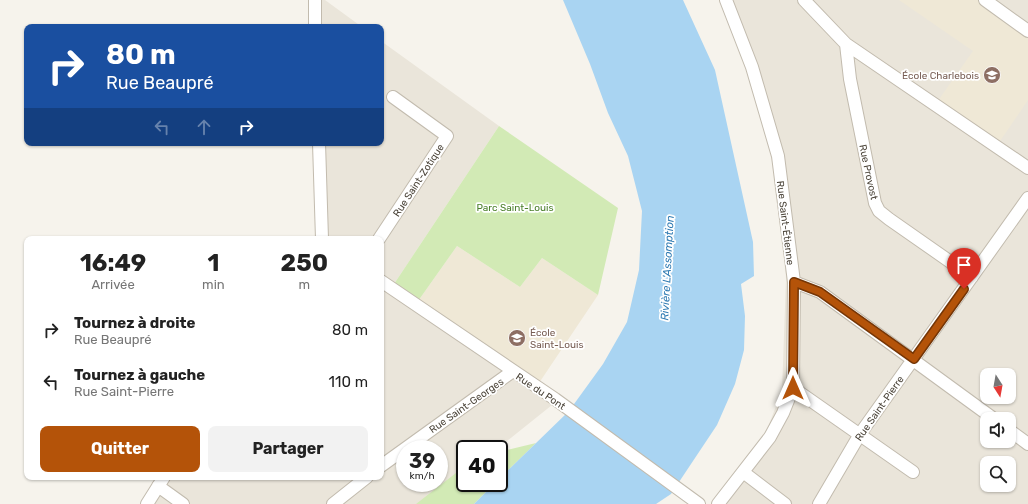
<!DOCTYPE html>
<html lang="fr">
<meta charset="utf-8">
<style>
:root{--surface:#fff;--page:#f2f2f2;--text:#222;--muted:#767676;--accent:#b45309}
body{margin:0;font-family:Rubik,sans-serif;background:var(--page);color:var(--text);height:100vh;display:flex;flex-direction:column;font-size:15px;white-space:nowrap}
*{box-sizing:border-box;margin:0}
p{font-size:13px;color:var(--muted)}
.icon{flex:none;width:22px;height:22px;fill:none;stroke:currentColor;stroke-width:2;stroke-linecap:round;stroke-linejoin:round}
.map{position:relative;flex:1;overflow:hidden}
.sheet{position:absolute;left:24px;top:236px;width:360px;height:244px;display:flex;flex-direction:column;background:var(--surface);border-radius:8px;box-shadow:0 1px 3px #0004}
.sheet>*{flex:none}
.banner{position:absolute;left:24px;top:24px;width:360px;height:122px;border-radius:8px;box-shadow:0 1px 3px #0004;background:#1a4fa0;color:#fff;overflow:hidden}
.needle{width:26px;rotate:169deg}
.buttons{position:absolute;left:980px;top:368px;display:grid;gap:8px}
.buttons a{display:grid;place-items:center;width:36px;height:36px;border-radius:8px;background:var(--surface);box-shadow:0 1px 3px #0004;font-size:20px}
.speed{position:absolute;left:396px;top:440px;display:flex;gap:8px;font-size:20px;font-weight:700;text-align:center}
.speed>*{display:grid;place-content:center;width:52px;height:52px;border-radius:50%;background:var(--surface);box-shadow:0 1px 3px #0004;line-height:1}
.speed small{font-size:10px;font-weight:400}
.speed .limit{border:2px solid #111;border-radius:6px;background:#fff;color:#111}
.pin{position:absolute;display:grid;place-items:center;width:34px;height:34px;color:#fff;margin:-41px -17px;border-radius:50% 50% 50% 0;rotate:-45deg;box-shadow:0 0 4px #0007}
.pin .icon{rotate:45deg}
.me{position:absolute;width:44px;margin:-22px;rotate:0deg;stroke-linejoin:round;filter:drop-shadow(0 0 3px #0008)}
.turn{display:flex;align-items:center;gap:14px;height:84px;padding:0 16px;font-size:18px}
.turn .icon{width:52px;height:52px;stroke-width:2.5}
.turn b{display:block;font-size:28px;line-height:34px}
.lanes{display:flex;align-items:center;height:38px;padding:0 16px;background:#0003;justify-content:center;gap:20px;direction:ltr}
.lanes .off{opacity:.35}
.eta{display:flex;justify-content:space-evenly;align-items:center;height:68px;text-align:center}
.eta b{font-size:24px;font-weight:700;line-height:28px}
.primary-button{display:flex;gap:8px;margin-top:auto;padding:8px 16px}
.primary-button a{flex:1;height:46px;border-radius:8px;background:var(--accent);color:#fff;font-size:16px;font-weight:700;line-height:46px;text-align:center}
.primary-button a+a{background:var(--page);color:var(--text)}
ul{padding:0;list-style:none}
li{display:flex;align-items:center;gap:12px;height:52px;padding:0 16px}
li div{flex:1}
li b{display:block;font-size:15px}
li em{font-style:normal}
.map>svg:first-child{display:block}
.residential{fill:#eae5da;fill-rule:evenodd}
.education{fill:#efe8d6}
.green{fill:#d2eab5}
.water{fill:#a9d4f2}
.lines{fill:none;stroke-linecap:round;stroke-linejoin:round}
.minor-casing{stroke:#c2bbae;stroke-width:14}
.minor{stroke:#fff;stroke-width:12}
.route-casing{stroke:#753606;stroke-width:10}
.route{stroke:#b45309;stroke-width:7}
.labels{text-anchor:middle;stroke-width:3.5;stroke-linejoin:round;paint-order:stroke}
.education-label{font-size:10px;fill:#785e54;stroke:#fff;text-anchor:end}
.street-label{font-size:10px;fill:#4b4439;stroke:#fff}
.park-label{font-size:10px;fill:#4a7f2a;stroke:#fff}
.water-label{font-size:11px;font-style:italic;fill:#2e7ab2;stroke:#fff}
</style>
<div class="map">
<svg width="1028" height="504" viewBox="0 0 1028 504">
<rect width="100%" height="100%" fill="#f6f3ec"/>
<!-- residential -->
<path class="residential" d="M 315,0 L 325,0 L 362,27 L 315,27 Z
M 721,0 L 1028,0 L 1028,504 L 712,504 L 760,447 L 782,391 L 786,279 L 780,155 ZM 987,375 L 1009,375 L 1009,397 L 987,397 ZM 987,419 L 1009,419 L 1009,441 L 987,441 ZM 987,463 L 1009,463 L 1009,485 L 987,485 Z
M 381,41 L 499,126 L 392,287 L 513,371 L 552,405 L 497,449 L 465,449 L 465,475 L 429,504 L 146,504 L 164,477 L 381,477 L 381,239 L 322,239 L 319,143 L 381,143 ZM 405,449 L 439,449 L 439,483 L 405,483 Z"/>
<!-- education -->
<path class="education" d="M 899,0 L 985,0 L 1028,31 L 1028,100 L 996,147 L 935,105 L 973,51 Z
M 457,246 L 520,287 L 542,258 L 598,295 L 539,383 L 416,304 Z"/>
<!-- green -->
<path class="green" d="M 499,126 L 618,208 L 598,295 L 542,258 L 520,287 L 457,246 L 416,304 L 392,287 Z
M 536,443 L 499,479 L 499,452 Z
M 465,466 L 465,483 L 495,483 L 474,504 L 416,504 Z"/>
<!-- water -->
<path class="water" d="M 563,0 L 683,0 L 715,70 L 753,242 L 754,276 L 741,284 L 745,316 L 744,350 L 735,384 L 717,425 L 671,494 L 656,504 L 474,504 L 495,483 L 499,483 L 499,479 L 569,411 L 603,364 L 627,322 L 639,270 L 642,211 L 628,156 L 608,113 L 590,64 Z"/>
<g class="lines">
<!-- minor casing -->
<g class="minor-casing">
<path id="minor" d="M 315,0 L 315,27
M 804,0 L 846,44 L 1028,168
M 985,0 L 1028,31
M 846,44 L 850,79 L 875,203 L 879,211 L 889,219 L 972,277
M 319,143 L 322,239
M 379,239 L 447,136 L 393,97
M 381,281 L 555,399 L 699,504
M 794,282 L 820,292 L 994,419
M 793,388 L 913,472
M 1009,430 L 1028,444
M 381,466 L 513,371
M 743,472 L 785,504
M 158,486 L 183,504
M 147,504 L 164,477
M 333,504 L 367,477
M 718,504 L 770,437 L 783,413 L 793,388 L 794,282 L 778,156 L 752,67 L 726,0
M 819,504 L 860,434 L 1028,198"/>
</g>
<!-- minor -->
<use href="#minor" class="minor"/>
</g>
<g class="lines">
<!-- route casing -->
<g class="route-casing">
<path id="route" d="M 793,388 L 794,282 L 820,292 L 914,359 L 964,289"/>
</g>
<!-- route -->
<use href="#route" class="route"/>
</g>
<!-- icons -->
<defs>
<g id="school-disc" transform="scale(0.9)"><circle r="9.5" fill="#8d6e63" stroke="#fff"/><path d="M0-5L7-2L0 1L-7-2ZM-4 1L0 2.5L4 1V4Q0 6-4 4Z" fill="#fff"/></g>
</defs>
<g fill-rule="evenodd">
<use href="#school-disc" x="992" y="75"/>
<use href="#school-disc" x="517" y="338"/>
</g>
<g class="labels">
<!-- education labels -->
<g class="education-label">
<text x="979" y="79">École Charlebois</text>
<text x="530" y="336" text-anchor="start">École<tspan x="530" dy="12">Saint-Louis</tspan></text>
</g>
<!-- street labels -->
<g class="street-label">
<text transform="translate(869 172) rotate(78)" y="4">Rue Provost</text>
<text transform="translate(418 180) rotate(-57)" y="4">Rue Saint-Zotique</text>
<text transform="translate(786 223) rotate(83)" y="4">Rue Saint-Étienne</text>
<text transform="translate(541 391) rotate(34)" y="4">Rue du Pont</text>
<text transform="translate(466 405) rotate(-35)" y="4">Rue Saint-Georges</text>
<text transform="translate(879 408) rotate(-55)" y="4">Rue Saint-Pierre</text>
</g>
<!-- park labels -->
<g class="park-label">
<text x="515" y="211">Parc Saint-Louis</text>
</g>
<!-- water labels -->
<g class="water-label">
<text transform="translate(667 268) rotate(-87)" y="4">Rivière L'Assomption</text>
</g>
</g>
</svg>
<div class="buttons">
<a><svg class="needle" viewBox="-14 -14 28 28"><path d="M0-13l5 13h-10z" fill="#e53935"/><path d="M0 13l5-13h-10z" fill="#767676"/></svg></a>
<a><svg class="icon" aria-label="sound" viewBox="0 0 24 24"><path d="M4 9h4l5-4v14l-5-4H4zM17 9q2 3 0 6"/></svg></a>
<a><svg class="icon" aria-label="search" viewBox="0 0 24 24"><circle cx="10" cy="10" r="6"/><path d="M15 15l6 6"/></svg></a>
</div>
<div class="speed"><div>39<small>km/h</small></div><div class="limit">40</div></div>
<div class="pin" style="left:964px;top:289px;background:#d93025"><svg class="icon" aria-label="arrive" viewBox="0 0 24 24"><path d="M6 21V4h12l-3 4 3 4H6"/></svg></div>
<svg class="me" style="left:793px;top:388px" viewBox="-20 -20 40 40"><path d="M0-17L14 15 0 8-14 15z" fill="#b45309" stroke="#fff" stroke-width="4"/></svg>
<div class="banner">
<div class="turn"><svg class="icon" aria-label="right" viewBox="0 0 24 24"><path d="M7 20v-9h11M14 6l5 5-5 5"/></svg><div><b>80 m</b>Rue Beaupré</div></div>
<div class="lanes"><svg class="icon off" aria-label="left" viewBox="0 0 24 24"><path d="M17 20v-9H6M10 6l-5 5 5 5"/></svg><svg class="icon off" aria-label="ahead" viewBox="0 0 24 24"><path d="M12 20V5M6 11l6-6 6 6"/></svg><svg class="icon" aria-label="right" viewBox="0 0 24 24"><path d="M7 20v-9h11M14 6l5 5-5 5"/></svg></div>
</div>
<section class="sheet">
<div class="eta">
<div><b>16:49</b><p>Arrivée</p></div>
<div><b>1</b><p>min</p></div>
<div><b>250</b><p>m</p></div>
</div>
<ul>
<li><svg class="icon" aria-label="right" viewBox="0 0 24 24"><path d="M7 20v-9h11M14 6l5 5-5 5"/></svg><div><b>Tournez à droite</b><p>Rue Beaupré</p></div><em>80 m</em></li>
<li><svg class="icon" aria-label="left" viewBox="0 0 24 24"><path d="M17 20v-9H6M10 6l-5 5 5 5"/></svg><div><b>Tournez à gauche</b><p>Rue Saint-Pierre</p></div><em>110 m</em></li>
</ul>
<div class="primary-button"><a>Quitter</a><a>Partager</a></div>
</section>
</div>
